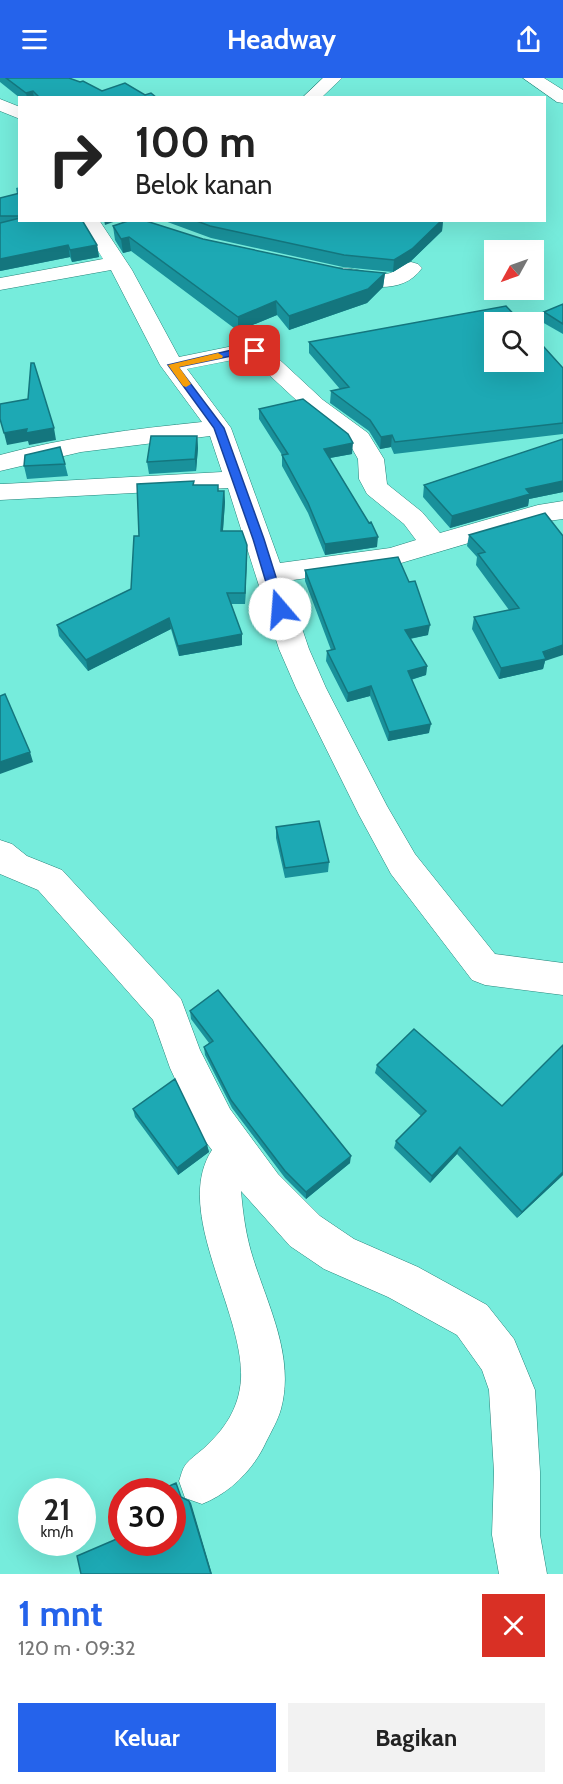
<!DOCTYPE html>
<html lang="id">
<meta charset="utf-8">
<style>
:root{--surface:#fff;--page:#f2f2f2;--text:#222;--muted:#767676;--accent:#2563eb}
body{margin:0;font-family:Cabin,sans-serif;background:var(--page);color:var(--text);height:100vh;display:flex;flex-direction:column;font-size:22px;white-space:nowrap}
*{box-sizing:border-box;margin:0}
p{font-size:20px;color:var(--muted)}
.icon{flex:none;width:33px;height:33px;fill:none;stroke:currentColor;stroke-width:2;stroke-linecap:round;stroke-linejoin:round}
.map{position:relative;height:1496px;overflow:hidden}
.drawer{display:flex;flex-direction:column;background:var(--surface);flex:1}
.drawer>*{flex:none}
.guide{position:absolute;left:18px;top:18px;width:528px;height:126px;border-radius:0px;box-shadow:0 6px 24px #0002;background:#fff;color:var(--text);overflow:hidden}
.needle{width:39px;rotate:230deg}
.fabs{position:absolute;left:484px;top:162px;display:grid;gap:12px}
.fabs a{display:grid;place-items:center;width:60px;height:60px;border-radius:0px;background:var(--surface);box-shadow:0 6px 24px #0002;font-size:30px}
.speed{position:absolute;left:18px;top:1400px;display:flex;gap:12px;font-size:30px;font-weight:700;text-align:center}
.speed>*{display:grid;place-content:center;width:78px;height:78px;border-radius:50%;background:var(--surface);box-shadow:0 6px 24px #0002;line-height:1}
.speed small{font-size:15px;font-weight:400}
.speed .limit{border:9px solid #d22;background:#fff;color:#111}
.pin{position:absolute;display:grid;place-items:center;width:51px;height:51px;color:#fff;margin:-26px;border-radius:12px;box-shadow:0 3px 9px #0006}
.me{position:absolute;width:66px;margin:-33px;rotate:342deg;stroke-linejoin:round;filter:drop-shadow(0 0 4px #0008)}
.turn{display:flex;align-items:center;gap:21px;height:126px;padding:0 18px;font-size:27px}
.turn .icon{width:78px;height:78px;stroke-width:2.5}
.turn b{display:block;font-size:42px;line-height:51px}
.round{display:grid;place-items:center;flex:none;width:63px;height:63px;border-radius:0px;background:var(--page)}
.head{display:flex;align-items:center;justify-content:space-between;height:102px;padding:0 18px}
h1{font-size:36px;font-weight:800;line-height:45px;color:var(--accent)}
.action{display:flex;gap:12px;margin-top:auto;padding:12px 18px}
.action a{flex:1;height:69px;border-radius:0px;background:var(--accent);color:#fff;font-size:24px;font-weight:800;line-height:69px;text-align:center}
.action a+a{background:var(--page);color:var(--text)}
header{display:flex;justify-content:space-between;align-items:center;height:78px;padding:0 18px;background:var(--accent);color:#fff;font-size:27px;font-weight:800}
.map>svg:first-child{display:block}
.lines{fill:none;stroke-linecap:round;stroke-linejoin:round}
.minor-casing{stroke:#25847a;stroke-width:1}
.minor{fill:#fff;fill-rule:evenodd}
.wall{fill:#19919b}
.shaded-wall{fill:#14767e}
.building{fill:#1da9b4;stroke:#14767e;stroke-width:1.5}
.route{fill:#2563eb;stroke:#184099;stroke-width:1.5}
.slow{fill:#f59e0b}
</style>
<header><svg class="icon" aria-label="menu" viewBox="0 0 24 24"><path d="M4 6h16M4 12h16M4 18h16"/></svg>Headway<svg class="icon" aria-label="share" viewBox="0 0 24 24"><path d="M12 15V3M7 8l5-5 5 5M5 13v7h14v-7"/></svg></header>
<div class="map">
<svg width="563" height="1496" viewBox="0 0 563 1496">
<rect width="100%" height="100%" fill="#76ecdc"/>
<g class="lines">
<!-- minor casing -->
<g class="minor-casing">
<path id="minor" d="M 323,0 L 342,0 L 321,20 L 302,20 Z
M 523,0 L 544,0 L 563,12 L 563,25 L 557,24 Z
M 0,21 L 20,29 L 20,41 L 0,33 Z
M 79,142 L 99,142 L 132,192 L 179,279 L 243,266 L 268,271 L 323,322 L 368,355 L 384,381 L 387,406 L 422,434 L 440,455 L 538,427 L 563,423 L 563,441 L 540,444 L 391,488 L 286,503 L 309,571 L 326,610 L 387,728 L 415,776 L 495,876 L 563,885 L 563,917 L 485,907 L 472,902 L 391,796 L 359,737 L 296,610 L 279,571 L 228,410 L 0,422 L 0,406 L 3,406 L 222,394 L 210,358 L 81,374 L 0,393 L 0,377 C 66,359 134,351 202,344 L 160,287 L 111,192 L 0,212 L 0,200 L 103,181 ZM 243,280 L 253,282 L 307,332 L 349,365 L 358,381 L 359,401 L 367,416 L 404,446 L 416,462 L 390,470 L 280,485 L 231,350 L 187,291 Z
M 411,184 L 418,186 L 422,190 C 402,219 362,208 333,201 L 330,196 L 333,191 C 350,187 368,197 386,196 C 396,195 401,186 411,184 Z
M 0,762 L 12,766 L 27,778 L 62,792 L 181,921 L 200,972 L 230,1031 L 278,1096 L 320,1138 L 354,1161 L 418,1189 L 487,1227 L 514,1261 L 535,1312 L 540,1394 L 540,1457 L 547,1496 L 499,1496 L 492,1457 L 494,1394 L 489,1312 L 482,1292 L 457,1257 L 388,1219 L 324,1191 L 290,1168 L 241,1113 C 243,1136 246,1158 253,1180 C 268,1228 295,1279 281,1331 C 278,1342 271,1354 266,1364 C 254,1391 230,1415 202,1426 L 185,1420 L 179,1403 C 181,1398 182,1391 186,1386 C 190,1381 197,1376 203,1371 C 224,1352 239,1331 241,1301 C 244,1233 172,1133 212,1072 L 202,1059 L 170,990 L 153,942 L 38,812 L 0,796 Z"/>
</g>
<!-- minor -->
<use href="#minor" class="minor"/>
</g>
<!-- wall -->
<path class="wall" d="M 0,0 L 69,0 L 102,13 L 145,17 L 157,20 L 20,20 L 0,4 Z
M 20,109 L 20,142 L 97,167 L 99,179 L 72,184 L 70,179 L 0,193 L 0,120 L 17,116 L 16,110 Z
M 162,142 L 443,142 L 442,153 L 411,183 L 393,194 L 343,189 L 211,160 Z
M 113,148 L 203,161 L 343,191 L 385,195 L 383,209 L 367,225 L 289,252 L 277,237 L 238,253 L 131,173 L 123,175 L 115,162 Z
M 563,226 L 563,256 L 542,244 L 544,234 Z
M 309,264 L 563,290 L 563,356 L 394,376 L 391,369 L 380,371 L 369,353 L 330,325 L 331,313 L 340,311 L 309,275 Z
M 259,331 L 352,376 L 330,380 L 377,469 L 325,477 L 308,435 L 282,388 L 282,377 L 259,341 Z
M 197,358 L 198,370 L 196,393 L 149,396 L 147,384 Z
M 563,361 L 563,414 L 529,421 L 528,428 L 450,450 L 423,419 L 424,407 Z
M 65,386 L 68,398 L 27,401 L 24,388 Z
M 194,403 L 194,407 L 218,407 L 218,413 L 224,413 L 225,424 L 223,453 L 247,467 L 245,526 L 231,526 L 242,567 L 179,578 L 171,551 L 88,593 L 59,558 L 57,547 L 131,511 Z
M 469,457 L 563,458 L 545,583 L 543,591 L 499,601 L 472,551 L 474,539 L 509,532 L 476,487 L 477,479 L 467,468 Z
M 305,492 L 428,557 L 410,561 L 427,588 L 426,597 L 411,602 L 429,655 L 388,663 L 370,618 L 347,624 L 326,583 L 327,573 L 331,572 L 305,503 Z
M 276,749 L 329,784 L 328,794 L 285,800 L 276,760 Z
M 190,933 L 350,1085 L 306,1121 L 285,1100 L 232,1030 L 205,977 L 204,969 L 209,965 L 191,941 Z
M 377,987 L 563,1097 L 517,1140 L 457,1076 L 430,1105 L 394,1070 L 396,1063 L 421,1038 L 375,995 Z
M 133,1031 L 207,1067 L 209,1074 L 178,1097 L 135,1039 Z"/>
<!-- shaded-wall -->
<path class="shaded-wall" d="M 33,13 L 34,20 L 27,20 L 26,15 Z
M 104,142 L 119,142 L 105,147 Z
M 442,142 L 443,142 L 442,153 L 411,183 L 393,194 L 394,182 Z
M 129,159 L 131,173 L 123,175 L 121,161 Z
M 68,167 L 70,179 L 0,193 L 0,181 Z
M 97,167 L 99,179 L 72,184 L 70,172 Z
M 385,195 L 383,209 L 367,225 L 289,252 L 289,238 Z
M 276,223 L 277,237 L 238,253 L 238,239 Z
M 54,350 L 56,362 L 29,367 L 28,363 L 7,367 L 4,355 L 27,351 Z
M 392,357 L 391,369 L 380,371 L 381,359 Z
M 197,358 L 198,370 L 196,393 L 195,381 Z
M 353,365 L 352,376 L 324,381 L 324,371 Z
M 563,403 L 563,414 L 529,421 L 528,428 L 450,450 L 452,438 L 526,411 Z
M 224,413 L 225,424 L 222,464 L 221,453 Z
M 378,459 L 377,469 L 325,477 L 325,466 Z
M 247,467 L 247,478 L 245,526 L 245,515 Z
M 169,540 L 171,551 L 88,593 L 86,582 Z
M 430,547 L 428,557 L 403,562 L 405,552 Z
M 242,556 L 242,567 L 179,578 L 178,568 Z
M 563,567 L 563,577 L 545,583 L 543,591 L 499,601 L 501,590 Z
M 427,588 L 426,597 L 406,603 L 408,593 Z
M 371,608 L 370,618 L 347,624 L 348,615 Z
M 431,646 L 429,655 L 388,663 L 389,654 Z
M 30,674 L 33,684 L 0,696 L 0,684 Z
M 207,1067 L 209,1074 L 178,1097 L 177,1090 Z
M 460,1069 L 457,1076 L 430,1105 L 432,1098 Z
M 351,1078 L 350,1085 L 306,1121 L 306,1114 Z
M 563,1094 L 563,1097 L 517,1140 L 522,1134 Z
M 189,1423 L 191,1425 L 212,1496 L 211,1496 Z"/>
<!-- building -->
<path class="building" d="M 6,0 L 69,0 L 80,4 L 83,3 L 102,13 L 125,5 L 145,17 L 151,15 L 157,20 L 40,20 L 33,13 L 26,15 Z
M 20,115 L 20,138 L 0,138 L 0,120 Z
M 20,140 L 20,142 L 82,142 L 97,167 L 70,172 L 68,167 L 0,181 L 0,145 Z
M 131,142 L 143,142 L 203,161 L 343,191 L 385,195 L 368,211 L 289,238 L 276,223 L 238,239 L 129,159 L 121,161 L 113,148 Z
M 194,142 L 442,142 L 412,171 L 394,182 L 344,177 L 210,148 Z
M 563,226 L 563,246 L 544,234 Z
M 506,228 L 521,244 L 495,244 L 495,284 L 534,284 L 534,258 L 563,290 L 563,345 L 395,364 L 392,357 L 381,359 L 370,342 L 331,313 L 349,309 L 309,264 Z
M 31,285 L 34,285 L 54,350 L 26,355 L 27,351 L 4,355 L 0,341 L 0,326 L 28,321 Z
M 303,321 L 348,356 L 353,365 L 324,371 L 369,445 L 371,444 L 378,459 L 325,466 L 308,425 L 282,377 L 288,376 L 259,331 Z
M 151,358 L 197,358 L 195,381 L 147,384 Z
M 563,361 L 563,403 L 526,411 L 530,416 L 452,438 L 424,407 Z
M 60,369 L 65,386 L 24,388 L 25,377 Z
M 194,403 L 193,407 L 218,407 L 218,413 L 224,413 L 221,453 L 242,453 L 247,467 L 245,515 L 227,515 L 242,556 L 178,568 L 169,540 L 86,582 L 57,547 L 131,511 L 134,458 L 139,458 L 137,406 Z
M 545,435 L 563,458 L 563,567 L 543,574 L 546,581 L 501,590 L 474,539 L 519,530 L 478,476 L 485,474 L 469,457 Z
M 398,479 L 409,504 L 415,503 L 430,547 L 405,552 L 427,588 L 408,593 L 431,646 L 389,654 L 371,608 L 348,615 L 327,573 L 335,571 L 305,492 Z
M 5,616 L 30,674 L 0,684 L 0,618 Z
M 319,743 L 329,784 L 285,790 L 276,749 Z
M 218,912 L 351,1078 L 306,1114 L 285,1093 L 231,1022 L 204,969 L 213,963 L 190,933 Z
M 414,951 L 502,1028 L 563,967 L 563,1094 L 522,1134 L 460,1069 L 432,1098 L 396,1063 L 426,1033 L 377,987 Z
M 175,1001 L 207,1067 L 177,1090 L 133,1031 Z
M 176,1405 L 181,1419 L 189,1423 L 211,1496 L 81,1496 L 77,1478 L 119,1460 L 112,1433 L 122,1429 L 122,1464 L 172,1464 L 172,1413 L 158,1413 Z"/>
<!-- route -->
<path class="route" d="M 255,270 L 259,273 L 258,275 L 236,277 L 178,289 L 224,350 L 264,461 L 286,531 L 280,535 L 274,531 L 253,461 L 214,350 L 168,287 L 236,271 Z"/>
<!-- slow -->
<path class="slow" d="M 218,275 L 223,278 L 222,280 L 179,289 L 191,306 L 186,309 L 183,308 L 168,287 Z"/>
</svg>
<div class="fabs">
<a><svg class="needle" viewBox="-14 -14 28 28"><path d="M0-13l5 13h-10z" fill="#e53935"/><path d="M0 13l5-13h-10z" fill="#767676"/></svg></a>
<a><svg class="icon" aria-label="search" viewBox="0 0 24 24"><circle cx="10" cy="10" r="6"/><path d="M15 15l6 6"/></svg></a>
</div>
<div class="speed"><div>21<small>km/h</small></div><div class="limit">30</div></div>
<div class="pin" style="left:255px;top:273px;background:#d93025"><svg class="icon" aria-label="arrive" viewBox="0 0 24 24"><path d="M6 21V4h12l-3 4 3 4H6"/></svg></div>
<svg class="me" style="left:280px;top:531px" viewBox="-20 -20 40 40"><circle r="19" fill="#fff"/><path d="M0-13L10 11 0 6-10 11z" fill="#2563eb"/></svg>
<div class="guide">
<div class="turn"><svg class="icon" aria-label="right" viewBox="0 0 24 24"><path d="M7 20v-9h11M14 6l5 5-5 5"/></svg><div><b>100 m</b>Belok kanan</div></div>
</div>
</div>
<section class="drawer">
<div class="head"><div><h1>1 mnt</h1><p>120 m · 09:32</p></div><a class="round" style="background:#d93025;color:#fff"><svg class="icon" aria-label="close" viewBox="0 0 24 24"><path d="M6 6l12 12M18 6L6 18"/></svg></a></div>
<div class="action"><a>Keluar</a><a>Bagikan</a></div>
</section>
